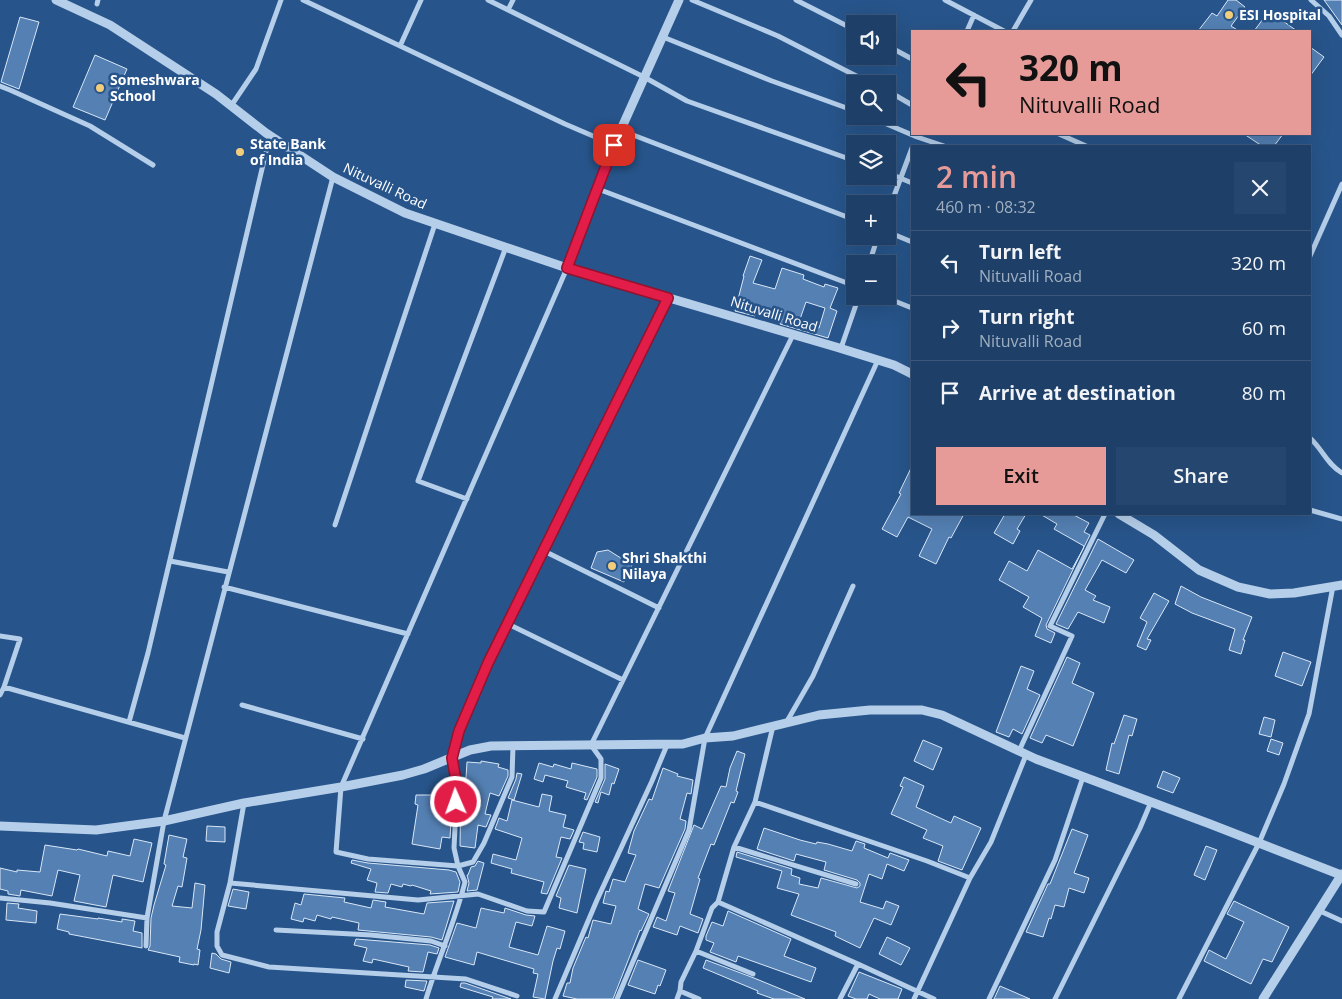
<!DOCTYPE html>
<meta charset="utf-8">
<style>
:root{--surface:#1d3f68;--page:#25466e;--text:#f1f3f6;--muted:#a0afc0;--line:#3b587c;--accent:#e69b98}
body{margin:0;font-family:"Open Sans",sans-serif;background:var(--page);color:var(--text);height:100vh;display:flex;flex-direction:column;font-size:19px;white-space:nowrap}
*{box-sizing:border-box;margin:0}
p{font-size:16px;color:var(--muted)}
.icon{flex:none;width:28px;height:28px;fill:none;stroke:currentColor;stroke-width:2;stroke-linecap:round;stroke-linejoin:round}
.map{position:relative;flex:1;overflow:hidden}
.details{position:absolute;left:911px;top:145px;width:400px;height:370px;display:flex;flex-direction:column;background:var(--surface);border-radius:0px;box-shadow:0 5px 20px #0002,0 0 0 1px var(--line)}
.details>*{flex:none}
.banner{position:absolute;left:911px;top:30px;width:400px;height:105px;border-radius:0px;box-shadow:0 5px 20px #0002,0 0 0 1px var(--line);background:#e69b98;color:#111;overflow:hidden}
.tools{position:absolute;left:846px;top:15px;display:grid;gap:10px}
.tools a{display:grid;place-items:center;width:50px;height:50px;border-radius:0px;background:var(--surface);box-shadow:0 5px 20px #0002,0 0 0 1px var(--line);font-size:25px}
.pin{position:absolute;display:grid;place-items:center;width:42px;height:42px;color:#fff;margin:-21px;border-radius:10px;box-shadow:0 2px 8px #0006}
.me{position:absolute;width:55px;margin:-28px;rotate:358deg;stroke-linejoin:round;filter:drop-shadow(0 0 4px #0008)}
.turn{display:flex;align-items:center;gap:18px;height:105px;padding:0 25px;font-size:22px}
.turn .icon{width:65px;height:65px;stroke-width:2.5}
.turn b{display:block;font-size:35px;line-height:42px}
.round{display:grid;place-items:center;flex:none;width:52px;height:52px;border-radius:0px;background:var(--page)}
.summary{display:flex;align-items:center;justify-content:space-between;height:85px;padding:0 25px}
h1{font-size:30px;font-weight:600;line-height:38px;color:var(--accent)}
.button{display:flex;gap:10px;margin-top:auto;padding:10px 25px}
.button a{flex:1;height:58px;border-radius:0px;background:var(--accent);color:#111;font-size:20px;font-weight:600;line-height:58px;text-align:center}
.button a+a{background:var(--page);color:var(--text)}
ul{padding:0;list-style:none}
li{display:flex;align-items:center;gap:15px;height:65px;padding:0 25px;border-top:1px solid var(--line)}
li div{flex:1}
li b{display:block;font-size:19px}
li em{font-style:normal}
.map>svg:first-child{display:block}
.building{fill:#5480b3;stroke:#d9e7f7;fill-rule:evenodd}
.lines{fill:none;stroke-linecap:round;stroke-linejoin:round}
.minor{stroke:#b5cee9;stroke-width:5}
.tertiary{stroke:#b5cee9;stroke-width:9}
.route-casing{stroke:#92132f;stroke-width:12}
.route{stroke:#e11d48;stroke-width:9}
.poi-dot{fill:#f2cd7b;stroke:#27548a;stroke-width:2}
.labels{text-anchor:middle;stroke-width:5;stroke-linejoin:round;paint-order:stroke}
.poi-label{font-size:14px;font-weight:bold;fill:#fff;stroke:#27548a;text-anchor:start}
.street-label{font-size:14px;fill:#fff;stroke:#27548a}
</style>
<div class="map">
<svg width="1342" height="999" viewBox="0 0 1342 999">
<rect width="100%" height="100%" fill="#27548a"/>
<!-- building -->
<path class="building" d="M 1228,0 L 1236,0 L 1245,7 L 1231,26 L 1239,31 L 1198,31 L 1212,13 L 1217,16 Z
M 1324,0 L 1342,0 L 1342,25 Z
M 1269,11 L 1297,31 L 1254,31 Z
M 20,17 L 39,22 L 19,89 L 1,82 Z
M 1310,47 L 1324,57 L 1310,76 Z
M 95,55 L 127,69 L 105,120 L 73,107 Z
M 1244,134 L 1283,134 L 1274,146 L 1262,146 Z
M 750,256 L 762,260 L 753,283 L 775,289 L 782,268 L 804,275 L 803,279 L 824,287 L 825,284 L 838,288 L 830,308 L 837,311 L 828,338 L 780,324 L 782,319 L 756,312 L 755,316 L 735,311 L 744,276 L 743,276 ZM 806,302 L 825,308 L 819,328 L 799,322 Z
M 912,466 L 912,514 L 964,514 L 951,538 L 949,537 L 936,564 L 919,556 L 932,529 L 908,517 L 897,537 L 882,529 L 901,494 L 899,493 Z
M 1005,514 L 1026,514 L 1017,529 L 1020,531 L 1013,544 L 994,533 Z
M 1040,514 L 1072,514 L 1089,523 L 1084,532 L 1090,535 L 1083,549 L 1084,546 L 1054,529 L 1057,524 Z
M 1098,539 L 1134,560 L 1126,573 L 1102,560 L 1085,590 L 1096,596 L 1093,600 L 1110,607 L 1104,623 L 1078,612 L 1068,629 L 1056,624 Z
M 1083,549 L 1046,625 L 1047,629 L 1055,633 L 1051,643 L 1035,636 L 1042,618 L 1023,607 L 1029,597 L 999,580 L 1009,561 L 1027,571 L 1038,550 L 1072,569 Z
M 608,550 L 632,565 L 624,582 L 591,568 L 597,552 Z
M 1181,586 L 1201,597 L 1252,617 L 1243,640 L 1245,640 L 1241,654 L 1229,650 L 1235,629 L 1192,613 L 1175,604 Z
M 1154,593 L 1169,601 L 1147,639 L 1151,640 L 1146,650 L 1137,646 L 1147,622 L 1140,618 Z
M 1283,652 L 1311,662 L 1302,686 L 1275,676 Z
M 1067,657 L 1080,663 L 1072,683 L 1094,693 L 1073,746 L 1046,735 L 1042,743 L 1030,738 Z
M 1021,666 L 1034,671 L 1027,689 L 1040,695 L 1022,734 L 1013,729 L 1009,737 L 996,732 Z
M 1124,715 L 1137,719 L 1132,736 L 1129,735 L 1119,774 L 1106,770 L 1112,743 L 1114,744 Z
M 1264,717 L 1275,720 L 1271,737 L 1259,734 Z
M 1271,739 L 1283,743 L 1279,755 L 1267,751 Z
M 923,740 L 942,748 L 933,770 L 914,761 Z
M 737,751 L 745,754 L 736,791 L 738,792 L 734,803 L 731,802 L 714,845 L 711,844 L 698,878 L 700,879 L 690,914 L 703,919 L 698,933 L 680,926 L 677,935 L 653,927 L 657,917 L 666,921 L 675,893 L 668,891 L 694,825 L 702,829 L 703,827 L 721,786 L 726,787 L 730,768 Z
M 481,761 L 499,764 L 498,767 L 508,770 L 508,776 L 499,796 L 490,793 L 485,814 L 491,815 L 486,827 L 478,825 L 475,848 L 460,846 L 461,786 L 460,778 L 466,778 L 467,762 L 481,763 Z
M 539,763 L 553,767 L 554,764 L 571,769 L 572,763 L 597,769 L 597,777 L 587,800 L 584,799 L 586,793 L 566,787 L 568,781 L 545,775 L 543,782 L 534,779 Z
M 605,764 L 619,769 L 614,784 L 612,783 L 609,795 L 601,792 L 598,803 L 595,802 L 605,779 Z
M 663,768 L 678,774 L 677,776 L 693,780 L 691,794 L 687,793 L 680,819 L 686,821 L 685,829 L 659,888 L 645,884 L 638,909 L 649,914 L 641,931 L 640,930 L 613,999 L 577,999 L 563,996 L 567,983 L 570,983 L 573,968 L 586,937 L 588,938 L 593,920 L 611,924 L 616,906 L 603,903 L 606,891 L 609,892 L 613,879 L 625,882 L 636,855 L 628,853 L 634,831 L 649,799 L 652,800 Z
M 1163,771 L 1180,778 L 1173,793 L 1157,787 Z
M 517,773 L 522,774 L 514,800 L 508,798 L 516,779 Z
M 904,777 L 924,786 L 916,807 L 951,823 L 954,816 L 981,828 L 962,870 L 938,861 L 943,846 L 923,838 L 927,830 L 891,814 L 903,787 L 900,786 Z
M 441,786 L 453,787 L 450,838 L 442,837 L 440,849 L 412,844 L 418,805 L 415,804 L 416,795 L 440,795 Z
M 542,794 L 552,796 L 549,811 L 566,815 L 563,827 L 574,830 L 570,839 L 561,837 L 556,857 L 562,858 L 547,894 L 541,893 L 544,882 L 511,873 L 512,869 L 491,863 L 493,854 L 516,860 L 522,838 L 495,829 L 499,818 L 507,821 L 512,800 L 539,807 Z
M 207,826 L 225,827 L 225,842 L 206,841 Z
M 764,828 L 800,840 L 816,844 L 817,842 L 828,844 L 852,851 L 856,841 L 865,844 L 864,848 L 888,858 L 890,853 L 909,860 L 904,871 L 887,864 L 882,879 L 869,874 L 860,902 L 883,909 L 886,901 L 899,906 L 891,925 L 874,918 L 860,948 L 835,936 L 836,932 L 791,915 L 799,894 L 777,888 L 782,871 L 736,857 L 737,852 L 792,869 L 791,875 L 800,878 L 799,884 L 818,888 L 821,878 L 857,888 L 860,886 L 860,883 L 857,880 L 824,870 L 826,862 L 796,854 L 794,861 L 757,849 Z
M 1072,829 L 1088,835 L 1074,873 L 1089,878 L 1084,893 L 1069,888 L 1064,907 L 1055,905 L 1051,919 L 1049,918 L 1043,937 L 1026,932 L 1048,884 L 1050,884 Z
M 583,832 L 600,837 L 597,852 L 583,849 L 584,843 L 579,842 Z
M 169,835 L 187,839 L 183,857 L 187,858 L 182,887 L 178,886 L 172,906 L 192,908 L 195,883 L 205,885 L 201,930 L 197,949 L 200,950 L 198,965 L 194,964 L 194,965 L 179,962 L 180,957 L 148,950 L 150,946 L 151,918 L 154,905 L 166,865 L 164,864 Z
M 134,839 L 152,843 L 143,882 L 113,875 L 106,907 L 74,901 L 80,875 L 58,870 L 52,896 L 21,890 L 20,896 L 8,894 L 8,891 L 0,889 L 0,868 L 17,872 L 17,870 L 40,872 L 45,845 L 77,850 L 78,849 L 107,856 L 108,851 L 130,856 Z
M 1206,846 L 1217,850 L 1205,880 L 1194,875 Z
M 352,860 L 368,863 L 449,870 L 456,872 L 460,882 L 458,892 L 430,894 L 431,891 L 412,885 L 411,886 L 403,884 L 402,887 L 391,884 L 388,893 L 375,892 L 377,883 L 367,880 L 371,869 L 351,863 Z
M 478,861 L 484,863 L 477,890 L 467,891 L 469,883 L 467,875 L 468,875 L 471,867 L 475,866 Z
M 569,865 L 586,869 L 577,913 L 559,908 L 561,898 L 556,896 Z
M 233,889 L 249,892 L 246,909 L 228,906 Z
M 304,894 L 345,898 L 344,902 L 371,908 L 373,900 L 386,902 L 385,907 L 424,914 L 427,903 L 454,901 L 442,940 L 431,937 L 358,930 L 359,923 L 332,917 L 331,919 L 317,915 L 315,921 L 304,918 L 303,922 L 291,919 L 295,903 L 301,905 Z
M 1234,901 L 1289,927 L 1272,962 L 1263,959 L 1251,984 L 1204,961 L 1209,950 L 1226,959 L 1244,922 L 1227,914 Z
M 7,903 L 19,904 L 18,908 L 37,911 L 36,923 L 6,920 Z
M 481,908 L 504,913 L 505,908 L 526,915 L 535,916 L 532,926 L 516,922 L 509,947 L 538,955 L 547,926 L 565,931 L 560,949 L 557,948 L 553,961 L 545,999 L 533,997 L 538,974 L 533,973 L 534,969 L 477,952 L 474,965 L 445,957 L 457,923 L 476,928 Z
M 728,911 L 791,939 L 784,956 L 816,968 L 811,982 L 738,956 L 736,962 L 710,952 L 714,943 L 706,940 L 706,936 L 712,922 L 723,926 Z
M 60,914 L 98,919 L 98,918 L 122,922 L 122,919 L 135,921 L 133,931 L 142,933 L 142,948 L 69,934 L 69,932 L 57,929 Z
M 887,937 L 910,948 L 901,965 L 879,954 Z
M 356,939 L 430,945 L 439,948 L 437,954 L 428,952 L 423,972 L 408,971 L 409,967 L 373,959 L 372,963 L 363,961 L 367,948 L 354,945 Z
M 212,953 L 216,954 L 221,959 L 231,962 L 229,973 L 210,968 Z
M 638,960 L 666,970 L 660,986 L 658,985 L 655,994 L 628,985 Z
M 706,960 L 754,978 L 805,999 L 774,999 L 757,993 L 758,991 L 703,968 Z
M 859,972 L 902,989 L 898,999 L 880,999 L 869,994 L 867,999 L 856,999 L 848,996 Z
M 406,980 L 427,981 L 424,991 L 405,987 Z
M 461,983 L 465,983 L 511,999 L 492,999 L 493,997 L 460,987 Z
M 1000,986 L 1030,999 L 994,999 Z"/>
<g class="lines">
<!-- minor -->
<path class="minor" d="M 303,0 L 565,124 L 614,145
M 488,0 L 644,77 L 687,101 L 855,161
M 692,0 L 778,36 L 872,84
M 796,0 L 855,30
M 945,0 L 1004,31
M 1311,0 L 1329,16 L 1342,35
M 97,4 L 98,0
M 508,10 L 513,0
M 967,31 L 974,15
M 1013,31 L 1031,0
M 663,37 L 772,81 L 855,111
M 400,46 L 421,0
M 888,46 L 912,59
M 0,86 L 10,90 L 90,126 L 153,165
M 888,91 L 912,105
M 231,106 L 256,69 L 281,0
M 868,116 L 917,137 L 944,146
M 620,130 L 855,220
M 1059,134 L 1086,146
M 888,173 L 912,183
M 598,189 L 855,286
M 888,212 L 912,148
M 888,232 L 912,242
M 1310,256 L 1342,184
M 869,264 L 878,236
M 882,296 L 912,308
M 841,348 L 859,296
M 1310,438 C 1323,450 1326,463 1342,473
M 467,499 L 418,481 L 506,247
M 1310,510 L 1342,519
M 335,525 L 435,224
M 544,551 L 659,608
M 170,561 L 228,572
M 224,587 L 408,634
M 508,624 L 623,680
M 0,636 L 20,639 L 4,687 L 0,695
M 4,687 L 185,738
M 242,705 L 363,739
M 129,722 L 148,653 L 270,135
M 786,723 L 813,676 L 853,586
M 513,746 L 512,777 L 484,843 L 473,862 L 458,866 L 368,859 L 336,852 L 341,787 L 567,268
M 1019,751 L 1072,636 L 1050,626 L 1105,514
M 755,802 L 927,861 L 970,878
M 244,803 L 230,883 L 217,932 L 217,946 L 222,955 L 269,967 L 466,979 L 517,996
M 734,847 L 856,884
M 230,883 L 418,900 L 478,894 L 527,911 L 544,912 L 601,778 L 601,759 L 591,745 L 793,335
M 0,898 L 50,903 L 147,918
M 718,902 L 858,964 L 934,999
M 1320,911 L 1342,921
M 276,930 L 371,935 L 431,941 L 445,946
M 146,946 L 147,918 L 164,821 L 333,177
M 696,951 L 753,974
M 680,991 L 699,999
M 426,999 C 438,959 455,922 465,882 L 458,866 L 454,848 L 457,786 L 452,758 L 459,731 L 489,663 L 668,298
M 555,999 L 597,900 L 652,781 L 667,745
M 617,999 L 689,830 L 705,738 L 878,360
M 677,999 L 680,991 L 681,982 L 696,951 L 712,908 L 718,902 L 734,847 L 755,802 L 773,726
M 840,999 L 858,964
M 914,999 L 970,878 L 991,842 L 1026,755
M 989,999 L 1055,860 L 1083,777
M 1055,999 L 1140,828 L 1151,802
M 1179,999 L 1259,843 L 1284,784 L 1309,714 L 1333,586"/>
<!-- tertiary -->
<path class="tertiary" d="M 56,0 L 110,25 L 216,94 L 266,133 L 333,177 L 405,213 L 567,268 L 836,347 L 894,365 L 912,374
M 567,268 L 614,145 L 679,0
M 1119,514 L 1154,535 L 1199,570 L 1238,587 L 1270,594 L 1294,593 L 1342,585
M 0,826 L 96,830 L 164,821 L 244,803 L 341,787 L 403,775 L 424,769 L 470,750 L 491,746 L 683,744 L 705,738 L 733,736 L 819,715 L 870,710 L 922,710 L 942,715 L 1036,759 L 1210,824 L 1341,875
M 1263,999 L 1342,874"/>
</g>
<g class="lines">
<!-- route casing -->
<g class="route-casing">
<path id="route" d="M 456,802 L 457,786 L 452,758 L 459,731 L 488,663 L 668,298 L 567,268 L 614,145"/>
</g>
<!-- route -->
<use href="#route" class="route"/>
</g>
<!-- markers -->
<g class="poi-dot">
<circle cx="1229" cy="15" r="5"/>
<circle cx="100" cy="88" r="5"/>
<circle cx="240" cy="152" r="5"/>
<circle cx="612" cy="566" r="5"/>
</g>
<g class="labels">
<!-- poi labels -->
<g class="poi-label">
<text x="1239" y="20">ESI Hospital</text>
<text x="110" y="85">Someshwara<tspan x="110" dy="16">School</tspan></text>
<text x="250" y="149">State Bank<tspan x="250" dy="16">of India</tspan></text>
<text x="622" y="563">Shri Shakthi<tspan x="622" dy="16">Nilaya</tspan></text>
</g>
<!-- street labels -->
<g class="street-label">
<text transform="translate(385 186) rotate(25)" y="5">Nituvalli Road</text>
<text transform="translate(774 314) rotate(17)" y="5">Nituvalli Road</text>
</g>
</g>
</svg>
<div class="tools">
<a><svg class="icon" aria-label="sound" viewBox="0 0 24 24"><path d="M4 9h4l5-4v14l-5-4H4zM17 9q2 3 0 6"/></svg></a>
<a><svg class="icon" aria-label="search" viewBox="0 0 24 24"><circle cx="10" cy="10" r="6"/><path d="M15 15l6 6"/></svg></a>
<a><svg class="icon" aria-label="layers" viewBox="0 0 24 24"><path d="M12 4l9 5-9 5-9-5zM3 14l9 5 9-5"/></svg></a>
<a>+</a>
<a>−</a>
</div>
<div class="pin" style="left:614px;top:145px;background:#d93025"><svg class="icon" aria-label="arrive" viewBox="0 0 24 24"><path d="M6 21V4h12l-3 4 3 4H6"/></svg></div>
<svg class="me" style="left:456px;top:802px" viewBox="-20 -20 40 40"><circle r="17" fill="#e11d48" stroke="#fff" stroke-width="3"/><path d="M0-11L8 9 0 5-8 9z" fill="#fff"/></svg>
<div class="banner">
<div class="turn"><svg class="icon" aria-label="left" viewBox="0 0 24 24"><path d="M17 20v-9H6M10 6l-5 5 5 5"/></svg><div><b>320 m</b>Nituvalli Road</div></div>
</div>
<section class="details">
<div class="summary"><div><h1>2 min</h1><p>460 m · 08:32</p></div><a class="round"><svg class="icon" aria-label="close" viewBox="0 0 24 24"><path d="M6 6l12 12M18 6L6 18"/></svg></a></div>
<ul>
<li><svg class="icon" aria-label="left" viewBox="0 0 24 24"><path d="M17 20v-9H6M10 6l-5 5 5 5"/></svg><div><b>Turn left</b><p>Nituvalli Road</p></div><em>320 m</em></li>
<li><svg class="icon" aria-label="right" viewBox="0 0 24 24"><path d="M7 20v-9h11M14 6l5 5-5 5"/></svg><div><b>Turn right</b><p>Nituvalli Road</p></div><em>60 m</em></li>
<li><svg class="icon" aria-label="arrive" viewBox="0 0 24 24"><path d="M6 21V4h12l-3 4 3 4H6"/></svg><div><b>Arrive at destination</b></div><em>80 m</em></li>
</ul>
<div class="button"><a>Exit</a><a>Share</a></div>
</section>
</div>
